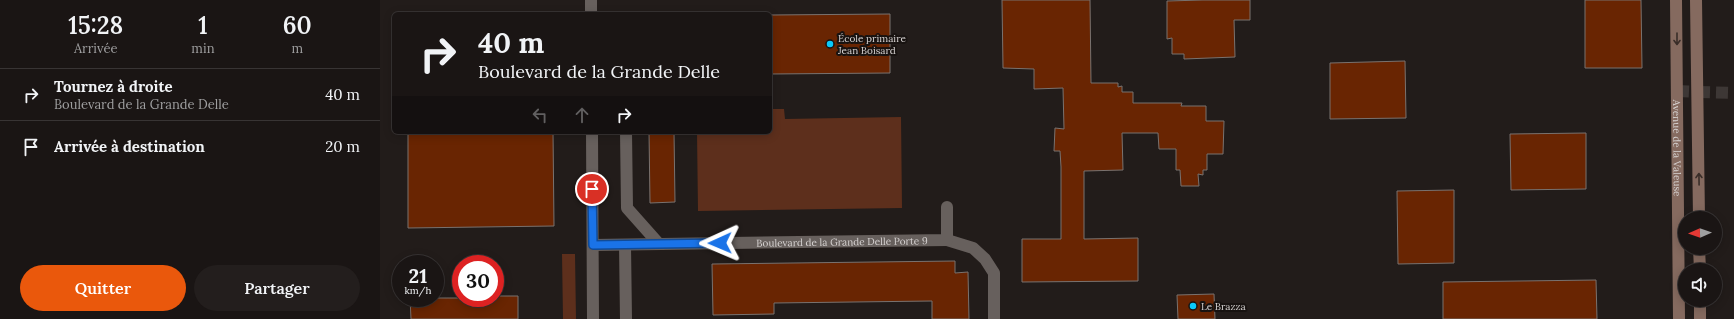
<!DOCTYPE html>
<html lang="fr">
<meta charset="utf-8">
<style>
:root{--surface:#1a1514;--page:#231e1d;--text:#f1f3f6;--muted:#9f9fa0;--line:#383434;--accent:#ea580c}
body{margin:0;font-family:Lora,serif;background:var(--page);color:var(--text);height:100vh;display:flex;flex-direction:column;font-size:15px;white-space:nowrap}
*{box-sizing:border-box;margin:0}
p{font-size:13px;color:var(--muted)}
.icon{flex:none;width:22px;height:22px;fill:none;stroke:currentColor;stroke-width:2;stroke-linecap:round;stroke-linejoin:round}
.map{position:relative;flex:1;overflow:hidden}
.details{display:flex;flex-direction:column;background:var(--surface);width:380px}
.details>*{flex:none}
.hud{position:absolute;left:12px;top:12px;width:380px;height:122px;border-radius:6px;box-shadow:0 2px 10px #0003,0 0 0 1px var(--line);background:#1a1514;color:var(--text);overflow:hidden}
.needle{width:26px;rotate:268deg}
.tools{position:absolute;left:1298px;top:211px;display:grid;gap:8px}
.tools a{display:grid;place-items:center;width:44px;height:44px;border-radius:50%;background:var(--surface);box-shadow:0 2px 10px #0003,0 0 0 1px var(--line);font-size:20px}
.speed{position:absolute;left:12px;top:255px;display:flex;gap:8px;font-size:20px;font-weight:700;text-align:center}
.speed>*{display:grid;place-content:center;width:52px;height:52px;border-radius:50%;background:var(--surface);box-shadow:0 2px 10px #0003,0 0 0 1px var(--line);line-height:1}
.speed small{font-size:10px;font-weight:400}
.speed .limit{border:6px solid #d22;background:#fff;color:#111}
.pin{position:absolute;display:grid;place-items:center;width:34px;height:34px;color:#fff;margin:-17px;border:2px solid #fff;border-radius:50%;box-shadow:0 1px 4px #0007}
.me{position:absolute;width:44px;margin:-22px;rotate:269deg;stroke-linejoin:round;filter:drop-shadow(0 0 3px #0008)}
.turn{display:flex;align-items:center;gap:14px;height:84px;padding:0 20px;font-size:18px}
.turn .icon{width:52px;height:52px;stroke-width:2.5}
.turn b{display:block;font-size:28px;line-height:34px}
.lanes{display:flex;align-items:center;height:38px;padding:0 20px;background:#0003;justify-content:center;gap:20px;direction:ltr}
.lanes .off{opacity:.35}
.eta{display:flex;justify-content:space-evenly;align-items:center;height:68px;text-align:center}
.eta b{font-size:24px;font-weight:600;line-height:28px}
.cta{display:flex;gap:8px;margin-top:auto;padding:8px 20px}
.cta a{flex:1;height:46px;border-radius:24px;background:var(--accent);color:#fff;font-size:16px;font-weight:600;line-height:46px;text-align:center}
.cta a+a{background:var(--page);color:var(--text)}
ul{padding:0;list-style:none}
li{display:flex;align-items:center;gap:12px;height:52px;padding:0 20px;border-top:1px solid var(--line)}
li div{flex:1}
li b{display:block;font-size:15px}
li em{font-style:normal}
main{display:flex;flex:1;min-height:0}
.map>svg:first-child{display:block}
.green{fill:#5d2f1c}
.building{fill:#692502;stroke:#79726f}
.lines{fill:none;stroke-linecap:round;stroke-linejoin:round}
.street-tunnel{stroke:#3d3735;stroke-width:12;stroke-dasharray:12 6;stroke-linecap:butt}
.secondary-tunnel{stroke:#3d3735;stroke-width:12;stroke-dasharray:12 6;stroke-linecap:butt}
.street{stroke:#67605d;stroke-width:12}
.secondary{stroke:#856a5f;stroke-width:12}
.oneway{stroke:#392d28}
.route-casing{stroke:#114b97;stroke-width:10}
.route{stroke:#1a73e8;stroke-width:7}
.poi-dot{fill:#0acafa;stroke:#181311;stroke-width:1.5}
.labels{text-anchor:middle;stroke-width:4;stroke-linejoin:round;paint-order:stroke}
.poi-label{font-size:10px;fill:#d6d2d1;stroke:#181311;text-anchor:start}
.street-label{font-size:10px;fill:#d6d2d1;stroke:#181311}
</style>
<main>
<section class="details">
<div class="eta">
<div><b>15:28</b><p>Arrivée</p></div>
<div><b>1</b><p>min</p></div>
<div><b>60</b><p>m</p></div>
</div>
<ul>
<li><svg class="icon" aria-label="right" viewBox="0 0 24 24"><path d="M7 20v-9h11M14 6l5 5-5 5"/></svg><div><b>Tournez à droite</b><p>Boulevard de la Grande Delle</p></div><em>40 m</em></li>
<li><svg class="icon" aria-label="arrive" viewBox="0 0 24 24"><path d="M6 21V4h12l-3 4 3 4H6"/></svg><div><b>Arrivée à destination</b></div><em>20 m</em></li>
</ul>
<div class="cta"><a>Quitter</a><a>Partager</a></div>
</section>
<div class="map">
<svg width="1354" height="319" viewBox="0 0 1354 319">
<rect width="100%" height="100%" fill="#221c1a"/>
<!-- green -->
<path class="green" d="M 390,109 L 404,109 L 405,119 L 521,117 L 522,208 L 318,211 L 317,132 L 390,132 Z
M 182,254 L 195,254 L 196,319 L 183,319 Z"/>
<!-- building -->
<path class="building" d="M 622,0 L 710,0 L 711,83 L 738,83 L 738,87 L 742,86 L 742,92 L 753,92 L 753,103 L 802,103 L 801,106 L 826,106 L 826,121 L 844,121 L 843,154 L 827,154 L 827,170 L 823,170 L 823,175 L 818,174 L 819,186 L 801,186 L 800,170 L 796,170 L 796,149 L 779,149 L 778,133 L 742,133 L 743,170 L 704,171 L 704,239 L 758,238 L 758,281 L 642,282 L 642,239 L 681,239 L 681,167 L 680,151 L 674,151 L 675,128 L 684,129 L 683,88 L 654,89 L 654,69 L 623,68 Z
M 823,0 L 870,0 L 870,20 L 854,20 L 855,57 L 804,59 L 804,54 L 792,54 L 792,38 L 787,39 L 787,1 Z
M 1205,0 L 1261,0 L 1262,68 L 1205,68 Z
M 510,14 L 510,73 L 390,74 L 390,15 Z
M 1025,61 L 1026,118 L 950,119 L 950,63 Z
M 28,132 L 173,132 L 174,226 L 28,228 Z
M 269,132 L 294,132 L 295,202 L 270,203 Z
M 1206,133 L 1206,189 L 1131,190 L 1130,134 Z
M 1074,190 L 1074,263 L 1018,264 L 1017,191 Z
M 575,261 L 575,273 L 588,272 L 589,319 L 552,319 L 552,301 L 394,303 L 394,314 L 333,315 L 332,264 Z
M 1216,280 L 1217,319 L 1063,319 L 1063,282 Z
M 834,294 L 835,319 L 798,319 L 797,295 Z
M 115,296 L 138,296 L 138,319 L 31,319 L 30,298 L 115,298 Z"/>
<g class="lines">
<!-- street-tunnel -->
<path class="street-tunnel" d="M 1318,92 L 1354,93"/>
<!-- secondary-tunnel -->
<path class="secondary-tunnel" d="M 1297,91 L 1318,92"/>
<!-- street -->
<g class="street">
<path d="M 211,0 L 211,14"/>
<path d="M 212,132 L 213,319"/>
<path d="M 246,132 L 247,208 L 279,244"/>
<path d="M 567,240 L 593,248 L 605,259 L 614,273 L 614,319"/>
<path id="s1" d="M 213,245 L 567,240 L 567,207"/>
<path d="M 245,245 L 246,319"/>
</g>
<!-- secondary -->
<g class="secondary">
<path id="s2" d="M 1296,0 L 1299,319"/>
<path d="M 1316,0 L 1319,218"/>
<path d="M 1319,248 L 1320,270"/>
<path d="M 1320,300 L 1320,319"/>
</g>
</g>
<!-- one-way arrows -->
<defs><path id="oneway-shaft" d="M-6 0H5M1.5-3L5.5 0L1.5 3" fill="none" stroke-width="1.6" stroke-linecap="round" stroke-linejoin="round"/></defs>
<g class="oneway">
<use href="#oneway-shaft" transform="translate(1297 39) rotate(90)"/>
<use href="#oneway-shaft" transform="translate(1319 179) rotate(-91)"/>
</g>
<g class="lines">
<!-- route casing -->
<g class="route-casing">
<path id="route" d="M 212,189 L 213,245 L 340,243"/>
</g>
<!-- route -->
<use href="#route" class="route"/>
</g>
<!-- markers -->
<g class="poi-dot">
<circle cx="450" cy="44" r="4"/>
<circle cx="813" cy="306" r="4"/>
</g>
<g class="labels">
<!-- poi labels -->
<g class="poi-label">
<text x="458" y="42">École primaire<tspan x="458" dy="12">Jean Boisard</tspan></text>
<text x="821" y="310">Le Brazza</text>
</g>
<!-- street labels -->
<g class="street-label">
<text dy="4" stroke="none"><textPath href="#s2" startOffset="148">Avenue de la Valeuse</textPath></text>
<text dy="4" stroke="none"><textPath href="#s1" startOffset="249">Boulevard de la Grande Delle Porte 9</textPath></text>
</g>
</g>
</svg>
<div class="tools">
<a><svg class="needle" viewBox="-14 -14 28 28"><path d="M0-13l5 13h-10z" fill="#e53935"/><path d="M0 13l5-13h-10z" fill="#9f9fa0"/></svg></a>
<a><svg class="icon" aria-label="sound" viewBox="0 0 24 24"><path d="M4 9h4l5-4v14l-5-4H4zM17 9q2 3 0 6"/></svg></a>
</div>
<div class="speed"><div>21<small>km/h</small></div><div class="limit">30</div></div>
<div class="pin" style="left:212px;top:189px;background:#d93025"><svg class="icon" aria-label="arrive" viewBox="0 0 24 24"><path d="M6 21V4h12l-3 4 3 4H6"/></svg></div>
<svg class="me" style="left:340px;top:243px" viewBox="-20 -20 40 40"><path d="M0-17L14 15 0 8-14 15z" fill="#1a73e8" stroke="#fff" stroke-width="4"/></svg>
<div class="hud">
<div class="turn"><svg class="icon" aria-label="right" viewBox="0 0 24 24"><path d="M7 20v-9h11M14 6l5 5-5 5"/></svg><div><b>40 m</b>Boulevard de la Grande Delle</div></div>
<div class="lanes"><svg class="icon off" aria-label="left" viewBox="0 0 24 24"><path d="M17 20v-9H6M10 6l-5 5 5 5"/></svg><svg class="icon off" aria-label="ahead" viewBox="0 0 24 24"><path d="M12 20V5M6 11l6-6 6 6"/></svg><svg class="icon" aria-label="right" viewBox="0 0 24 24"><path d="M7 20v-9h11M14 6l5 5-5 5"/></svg></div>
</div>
</div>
</main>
